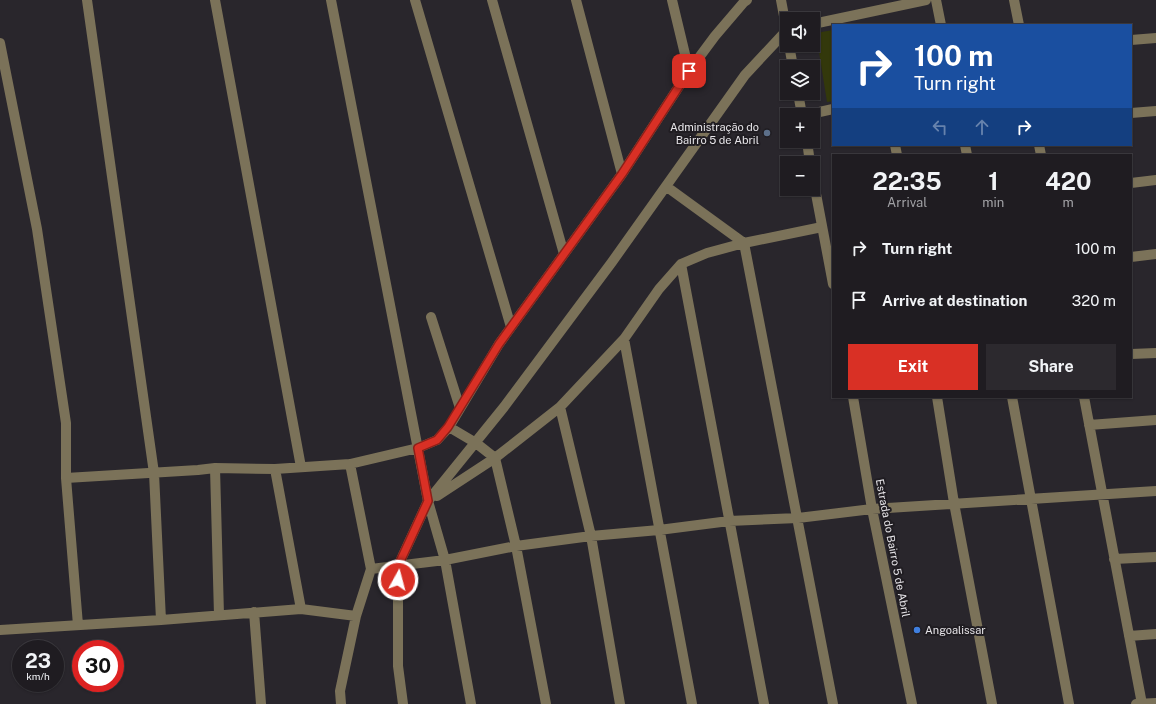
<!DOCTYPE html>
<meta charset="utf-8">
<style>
:root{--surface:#1f1c21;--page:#2c292e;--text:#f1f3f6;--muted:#a1a1a5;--line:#3c3a3f;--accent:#d93025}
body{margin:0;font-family:"Public Sans",sans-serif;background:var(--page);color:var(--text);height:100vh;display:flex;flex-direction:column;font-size:15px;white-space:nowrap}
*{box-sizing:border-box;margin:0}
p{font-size:13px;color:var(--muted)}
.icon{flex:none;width:22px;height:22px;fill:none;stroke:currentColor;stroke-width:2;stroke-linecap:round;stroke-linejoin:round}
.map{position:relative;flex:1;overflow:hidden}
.drawer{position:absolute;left:832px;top:154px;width:300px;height:244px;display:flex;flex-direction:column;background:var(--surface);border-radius:0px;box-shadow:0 1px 3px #0004,0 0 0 1px var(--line)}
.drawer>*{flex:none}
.banner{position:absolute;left:832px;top:24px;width:300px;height:122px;border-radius:0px;box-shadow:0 1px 3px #0004,0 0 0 1px var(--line);background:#1a4fa0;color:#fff;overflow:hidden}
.controls{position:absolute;left:780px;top:12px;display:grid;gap:8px}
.controls a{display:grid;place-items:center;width:40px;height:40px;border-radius:0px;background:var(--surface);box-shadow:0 1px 3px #0004,0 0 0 1px var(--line);font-size:20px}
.speed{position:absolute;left:12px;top:640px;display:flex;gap:8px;font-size:20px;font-weight:700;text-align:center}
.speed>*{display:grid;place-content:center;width:52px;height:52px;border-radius:50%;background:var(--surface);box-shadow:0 1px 3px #0004,0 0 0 1px var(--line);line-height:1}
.speed small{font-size:10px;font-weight:400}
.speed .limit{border:6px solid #d22;background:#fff;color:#111}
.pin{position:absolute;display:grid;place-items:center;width:34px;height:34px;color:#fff;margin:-17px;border-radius:8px;box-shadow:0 2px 6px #0006}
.me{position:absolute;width:44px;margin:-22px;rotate:7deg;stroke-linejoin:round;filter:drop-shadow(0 0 3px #0008)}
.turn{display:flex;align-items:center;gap:14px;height:84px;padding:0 16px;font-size:18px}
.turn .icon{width:52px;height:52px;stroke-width:2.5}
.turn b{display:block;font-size:28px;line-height:34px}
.lanes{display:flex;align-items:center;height:38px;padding:0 16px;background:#0003;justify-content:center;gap:20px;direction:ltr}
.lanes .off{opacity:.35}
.eta{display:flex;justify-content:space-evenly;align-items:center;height:68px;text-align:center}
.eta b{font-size:24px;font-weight:700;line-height:28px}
.action{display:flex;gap:8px;margin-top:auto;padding:8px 16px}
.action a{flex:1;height:46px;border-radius:0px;background:var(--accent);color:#fff;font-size:16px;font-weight:700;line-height:46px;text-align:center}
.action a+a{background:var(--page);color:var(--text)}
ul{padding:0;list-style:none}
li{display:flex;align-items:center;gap:12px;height:52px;padding:0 16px}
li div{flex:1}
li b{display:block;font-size:15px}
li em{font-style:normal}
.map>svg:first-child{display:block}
.green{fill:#33380b}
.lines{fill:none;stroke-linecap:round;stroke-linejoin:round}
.minor{stroke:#7b7259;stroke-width:10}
.route-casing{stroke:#8d1f18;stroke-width:10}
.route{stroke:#d93025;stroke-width:7}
.service-dot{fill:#5c6f8a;stroke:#201d22;stroke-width:1.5}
.shop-dot{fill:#3f7fe0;stroke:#201d22;stroke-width:1.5}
.labels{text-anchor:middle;stroke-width:4;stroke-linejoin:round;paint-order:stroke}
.poi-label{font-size:11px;fill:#e7e5e9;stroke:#201d22;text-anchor:end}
.street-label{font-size:11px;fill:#e7e5e9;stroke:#201d22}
</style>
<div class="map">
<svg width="1156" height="704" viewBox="0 0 1156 704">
<rect width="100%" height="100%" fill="#29262c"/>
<!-- green -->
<path class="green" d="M 833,30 L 833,101 L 827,102 L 816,33 Z"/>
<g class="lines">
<!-- minor -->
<path class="minor" d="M 87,0 L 154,473 L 161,620
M 215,0 L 301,467
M 331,0 L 428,501 L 445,560 L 471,704
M 415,0 L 511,327
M 492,0 L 564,254
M 576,0 L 622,174
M 672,0 L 689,71
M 781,0 L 787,32
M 936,0 L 941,25
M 1014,0 L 1019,25
M 813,24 L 926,0
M 1131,40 L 1156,38
M 0,43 L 37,229 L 66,423 L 66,478 L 78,625
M 789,45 L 793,67
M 798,93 L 802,115
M 1131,113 L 1156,111
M 806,115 L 833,109
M 807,141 L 810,163
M 895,145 L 897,155
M 965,145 L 967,155
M 1039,145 L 1041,155
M 813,178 L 833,284
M 1131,183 L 1156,180
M 667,187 L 744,243 L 833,704
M 1131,257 L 1156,254
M 681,264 L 764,704
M 431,317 L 460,408
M 624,339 L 692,704
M 1131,354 L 1156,353
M 853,397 L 872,509 L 912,704
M 937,397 L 954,503 L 992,704
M 1012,397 L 1069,704
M 1084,397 L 1142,704
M 560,407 L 591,536 L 620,704
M 1089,425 L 1156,420
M 449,427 L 476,443 L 495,458 L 516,546 L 546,704
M 215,468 L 219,615
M 275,469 L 301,609
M 66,478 L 198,470 L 215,468 L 275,469 L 350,464 L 418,448 L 437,440 L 449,427 L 499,344 L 622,174 L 689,71 L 715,36 L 744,2 L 747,0
M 437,496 L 495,458 L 560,407 L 624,339 L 659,289 L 681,264 L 707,253 L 744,243 L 822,227
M 1114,559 L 1156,557
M 371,569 L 445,560 L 516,546 L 591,536 L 659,530 L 729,521 L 798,518 L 872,509 L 1156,491
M 254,612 L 261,704
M 0,630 L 161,620 L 301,609 L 356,616
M 1129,636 L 1156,634
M 341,704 L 340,691 L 356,616 L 371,569 L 350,464
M 403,704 L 398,666 L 398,566 L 428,501 L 504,407 L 612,262 L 745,75 L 787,30
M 1136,704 L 1156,703"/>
</g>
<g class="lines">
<!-- route casing -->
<g class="route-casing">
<path id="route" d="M 398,580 L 398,566 L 428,501 L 418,448 L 437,440 L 448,427 L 499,344 L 622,174 L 689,71"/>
</g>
<!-- route -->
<use href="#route" class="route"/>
</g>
<!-- markers -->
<circle class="service-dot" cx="767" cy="133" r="4"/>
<circle class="shop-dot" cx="917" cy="630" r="4"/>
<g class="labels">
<!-- poi labels -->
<g class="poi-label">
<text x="759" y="131">Administração do<tspan x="759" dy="13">Bairro 5 de Abril</tspan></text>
<text x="925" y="634" text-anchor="start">Angoalissar</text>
</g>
<!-- street labels -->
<g class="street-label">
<text transform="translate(893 548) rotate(79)" y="4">Estrada do Bairro 5 de Abril</text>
</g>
</g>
</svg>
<div class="controls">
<a><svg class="icon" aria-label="sound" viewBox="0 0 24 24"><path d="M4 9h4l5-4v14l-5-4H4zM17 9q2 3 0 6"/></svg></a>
<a><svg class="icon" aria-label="layers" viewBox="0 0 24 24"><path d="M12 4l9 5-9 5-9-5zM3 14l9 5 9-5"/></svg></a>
<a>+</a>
<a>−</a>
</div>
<div class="speed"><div>23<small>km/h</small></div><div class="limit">30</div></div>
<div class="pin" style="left:689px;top:71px;background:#d93025"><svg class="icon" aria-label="arrive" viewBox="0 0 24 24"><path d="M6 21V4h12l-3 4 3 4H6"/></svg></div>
<svg class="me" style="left:398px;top:580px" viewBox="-20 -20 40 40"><circle r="17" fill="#d93025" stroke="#fff" stroke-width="3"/><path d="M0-11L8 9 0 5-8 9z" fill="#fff"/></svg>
<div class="banner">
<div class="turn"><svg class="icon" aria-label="right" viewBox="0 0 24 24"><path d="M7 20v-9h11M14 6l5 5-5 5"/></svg><div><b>100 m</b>Turn right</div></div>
<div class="lanes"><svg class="icon off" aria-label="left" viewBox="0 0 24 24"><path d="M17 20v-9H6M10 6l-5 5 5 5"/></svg><svg class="icon off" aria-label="ahead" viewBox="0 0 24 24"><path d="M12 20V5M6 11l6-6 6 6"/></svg><svg class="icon" aria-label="right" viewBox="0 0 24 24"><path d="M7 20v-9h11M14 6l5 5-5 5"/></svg></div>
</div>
<section class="drawer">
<div class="eta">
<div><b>22:35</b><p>Arrival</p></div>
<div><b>1</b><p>min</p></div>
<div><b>420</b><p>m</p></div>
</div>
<ul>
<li><svg class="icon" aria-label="right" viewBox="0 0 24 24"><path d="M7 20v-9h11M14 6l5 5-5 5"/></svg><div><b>Turn right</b></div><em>100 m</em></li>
<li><svg class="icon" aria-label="arrive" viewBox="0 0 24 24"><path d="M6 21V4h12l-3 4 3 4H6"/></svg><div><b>Arrive at destination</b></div><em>320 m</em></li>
</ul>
<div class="action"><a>Exit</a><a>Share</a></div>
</section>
</div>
